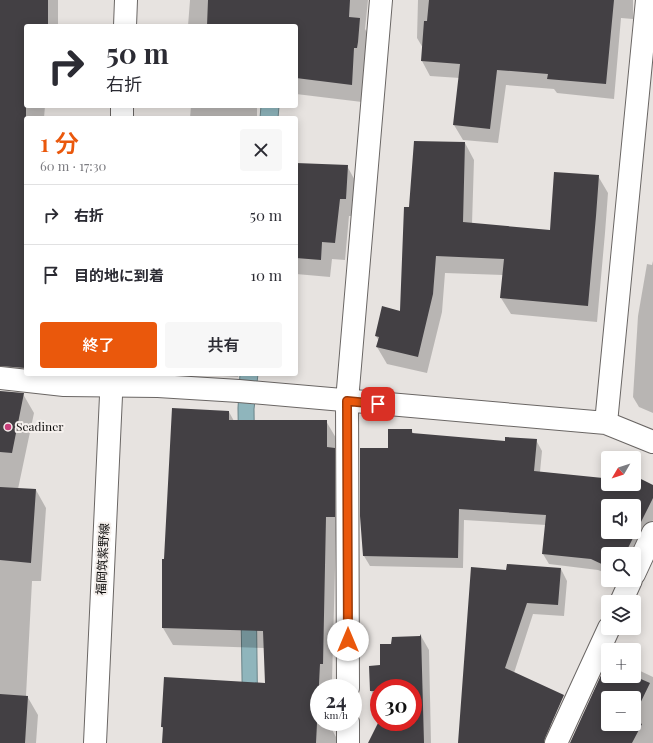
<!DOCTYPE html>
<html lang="ja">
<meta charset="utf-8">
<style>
:root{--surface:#fff;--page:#f7f7f7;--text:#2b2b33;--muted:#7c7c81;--line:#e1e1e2;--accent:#ea580c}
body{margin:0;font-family:"Playfair Display","Noto Sans JP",serif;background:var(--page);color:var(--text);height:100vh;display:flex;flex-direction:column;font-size:15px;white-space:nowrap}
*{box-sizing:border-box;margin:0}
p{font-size:13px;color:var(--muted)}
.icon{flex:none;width:22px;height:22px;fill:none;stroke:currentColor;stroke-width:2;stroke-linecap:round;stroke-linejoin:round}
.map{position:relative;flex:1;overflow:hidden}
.drawer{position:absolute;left:24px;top:116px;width:274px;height:260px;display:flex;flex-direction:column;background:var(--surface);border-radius:4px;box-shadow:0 2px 10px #0003}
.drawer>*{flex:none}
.guide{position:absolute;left:24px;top:24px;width:274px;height:84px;border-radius:4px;box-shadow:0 2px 10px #0003;background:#fff;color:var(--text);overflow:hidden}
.needle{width:26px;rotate:231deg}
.controls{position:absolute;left:601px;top:451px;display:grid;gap:8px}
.controls a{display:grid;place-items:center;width:40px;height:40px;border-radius:4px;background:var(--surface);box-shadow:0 2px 10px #0003;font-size:20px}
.speed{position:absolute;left:310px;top:679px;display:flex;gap:8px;font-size:20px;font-weight:700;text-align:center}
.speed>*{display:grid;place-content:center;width:52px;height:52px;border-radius:50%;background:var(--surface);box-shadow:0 2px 10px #0003;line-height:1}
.speed small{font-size:10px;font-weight:400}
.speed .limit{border:6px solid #d22;background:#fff;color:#111}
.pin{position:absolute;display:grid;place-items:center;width:34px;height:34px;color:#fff;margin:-17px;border-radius:8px;box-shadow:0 2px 6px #0006}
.me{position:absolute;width:44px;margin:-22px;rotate:0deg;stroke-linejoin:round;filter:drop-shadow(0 0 3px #0008)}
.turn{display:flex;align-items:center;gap:14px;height:84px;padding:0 16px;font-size:18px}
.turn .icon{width:52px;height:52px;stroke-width:2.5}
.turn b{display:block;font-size:28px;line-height:34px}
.round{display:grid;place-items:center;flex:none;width:42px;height:42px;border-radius:4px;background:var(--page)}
.overview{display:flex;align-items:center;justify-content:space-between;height:68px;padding:0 16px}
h1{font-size:24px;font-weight:600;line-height:30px;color:var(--accent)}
.button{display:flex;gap:8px;margin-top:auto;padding:8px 16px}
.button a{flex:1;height:46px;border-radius:4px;background:var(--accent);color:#fff;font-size:16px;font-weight:600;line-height:46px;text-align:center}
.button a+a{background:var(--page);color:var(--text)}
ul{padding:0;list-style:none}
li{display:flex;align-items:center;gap:12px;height:60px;padding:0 16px;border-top:1px solid var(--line)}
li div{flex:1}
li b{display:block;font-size:15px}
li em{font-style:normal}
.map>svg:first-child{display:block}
.water{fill:#8fb5bc;stroke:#698388}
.shadow{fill:#0003;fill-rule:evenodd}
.building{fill:#434044;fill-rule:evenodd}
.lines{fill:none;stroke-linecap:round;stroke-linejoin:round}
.street-casing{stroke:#6a6664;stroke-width:24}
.primary-casing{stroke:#6a6664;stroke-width:24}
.street{stroke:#fff;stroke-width:22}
.primary{stroke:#fff;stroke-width:22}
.route-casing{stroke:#983908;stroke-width:10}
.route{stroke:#ea580c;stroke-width:7}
.poi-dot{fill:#c83f7b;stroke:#f5f0ed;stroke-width:1.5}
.labels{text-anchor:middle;stroke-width:4;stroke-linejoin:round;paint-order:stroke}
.poi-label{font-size:12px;fill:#0f0e0d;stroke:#f5f0ed;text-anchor:start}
.street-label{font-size:12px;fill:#0f0e0d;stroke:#f5f0ed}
</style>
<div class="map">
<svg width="653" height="743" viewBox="0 0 653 743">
<rect width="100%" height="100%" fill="#e7e3e0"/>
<!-- water -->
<path class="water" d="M 261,106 L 279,106 L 278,118 L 260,118 Z
M 240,374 L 258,374 L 254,409 L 258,743 L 243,743 L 238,408 Z"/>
<!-- shadow -->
<path class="shadow" d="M 0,0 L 58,0 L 58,26 L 26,26 L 26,106 L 45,106 L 44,118 L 26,118 L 26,374 L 6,385 L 0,390 Z
M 190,0 L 368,0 L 365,29 L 369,36 L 366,65 L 364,65 L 362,102 L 296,94 L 296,26 L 188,26 Z
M 418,0 L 633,0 L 633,19 L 621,18 L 614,99 L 557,93 L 554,89 L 506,85 L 498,143 L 463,140 L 454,125 L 460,78 L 430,76 L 422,61 L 423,48 L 417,38 Z
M 191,106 L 257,106 L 257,118 L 190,118 Z
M 465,143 L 474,160 L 472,224 L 551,231 L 598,176 L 608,193 L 605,233 L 597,322 L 511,314 L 501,298 L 503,275 L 445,273 L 442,312 L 427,373 L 387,364 L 377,347 L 379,341 L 376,336 L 401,312 L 410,208 Z
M 296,164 L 347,166 L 357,184 L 355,216 L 349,216 L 345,260 L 332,259 L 330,277 L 296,274 Z
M 653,261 L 653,413 L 639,407 L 633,397 L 638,316 L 647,264 L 652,265 Z
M 190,374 L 239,374 L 238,377 Z
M 0,392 L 23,394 L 34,413 L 18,489 L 36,490 L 46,508 L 41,581 L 32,581 L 26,696 L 27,696 L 38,715 L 36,743 L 0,743 Z
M 229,412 L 234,421 L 326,421 L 336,438 L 336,452 L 344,466 L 344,533 L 336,533 L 332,680 L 329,680 L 329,688 L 319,688 L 319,722 L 328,722 L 336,737 L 336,743 L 163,743 L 164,730 L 162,727 L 266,684 L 265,648 L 173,645 L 163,628 L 165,560 Z
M 411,430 L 414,434 L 506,442 L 536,440 L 542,451 L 540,472 L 604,479 L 608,471 L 608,484 L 634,484 L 636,477 L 653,486 L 653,520 L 636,554 L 608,554 L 608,574 L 598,570 L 549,564 L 543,554 L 546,525 L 464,520 L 463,568 L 370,566 L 364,556 L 389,449 ZM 608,506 L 634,506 L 634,532 L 608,532 Z
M 561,569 L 567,581 L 564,616 L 533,614 L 514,673 L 550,725 L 557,736 L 554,743 L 459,743 L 507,571 Z
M 421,636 L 429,650 L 431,743 L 370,743 L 413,722 L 413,688 L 379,688 L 379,705 L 371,691 L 381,666 L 392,645 Z
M 608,662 L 608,676 L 634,676 L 634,668 L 653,677 L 653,743 L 586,743 ZM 608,698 L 634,698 L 634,724 L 608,724 Z"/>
<!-- building -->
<path class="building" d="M 0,0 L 48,0 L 48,26 L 26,26 L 26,368 L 0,366 Z
M 208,0 L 350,0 L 349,17 L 360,18 L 358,42 L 357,48 L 354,48 L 352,85 L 296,78 L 296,26 L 207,26 Z
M 429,0 L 614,0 L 606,84 L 547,79 L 548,74 L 497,70 L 490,129 L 453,125 L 460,64 L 421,61 L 424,21 L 427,21 Z
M 414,141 L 465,142 L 463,222 L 550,230 L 554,172 L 599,175 L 596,216 L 588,306 L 500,298 L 504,259 L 436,256 L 433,294 L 418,357 L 376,347 L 379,337 L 375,336 L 382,306 L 400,311 L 404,207 L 409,207 Z
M 296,163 L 348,165 L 346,199 L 340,199 L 335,243 L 322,242 L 321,260 L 296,258 Z
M 0,391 L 24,393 L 12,453 L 0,452 Z
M 172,408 L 229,411 L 229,420 L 327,420 L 327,447 L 335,448 L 335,517 L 326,517 L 323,664 L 320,664 L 316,743 L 162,743 L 163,727 L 161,727 L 164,677 L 265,683 L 263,631 L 162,628 L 162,559 L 164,559 Z
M 388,429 L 412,429 L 412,433 L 505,441 L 505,437 L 537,439 L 534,471 L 603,478 L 608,469 L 608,484 L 634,484 L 635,476 L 653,485 L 653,498 L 625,554 L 608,554 L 608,567 L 591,559 L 542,554 L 546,515 L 459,509 L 458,558 L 363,556 L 360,516 L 360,448 L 388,448 ZM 608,506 L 634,506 L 634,532 L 608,532 Z
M 0,487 L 36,489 L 31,563 L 0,560 Z
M 507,564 L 561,568 L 558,605 L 527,603 L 505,668 L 564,695 L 545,738 L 544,743 L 458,743 L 471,567 L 506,570 Z
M 421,634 L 424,743 L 368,743 L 379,721 L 413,722 L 413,688 L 379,688 L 379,691 L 370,691 L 369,666 L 380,665 L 380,644 L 391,644 L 392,637 L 420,636 Z
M 608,660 L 608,676 L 634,676 L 650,683 L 634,716 L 634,698 L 608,698 L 608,724 L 634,724 L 634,720 L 642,724 L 632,743 L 570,743 Z
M 0,694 L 28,696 L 25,743 L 0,743 Z"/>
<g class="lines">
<!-- street casing -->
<g class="street-casing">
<path id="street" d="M 0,378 L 64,385 L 158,386 L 239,391 L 606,423 L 653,442
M 606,423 L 647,0
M 634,574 L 653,533
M 621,602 L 631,580
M 348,688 L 347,401 L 381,0
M 348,722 L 348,743
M 556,743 L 609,628"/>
</g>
<!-- primary casing -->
<g class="primary-casing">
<path id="primary" d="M 125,26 L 126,0
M 122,118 L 122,106
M 95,743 L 112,374"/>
</g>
<!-- street -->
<use href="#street" class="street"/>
<!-- primary -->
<use href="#primary" class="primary"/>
</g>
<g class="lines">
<!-- route casing -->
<g class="route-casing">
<path id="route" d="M 348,640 L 347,401 L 378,404"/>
</g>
<!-- route -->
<use href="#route" class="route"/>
</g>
<!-- markers -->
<circle class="poi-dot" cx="8" cy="427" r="4"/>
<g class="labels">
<!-- poi labels -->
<g class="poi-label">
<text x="16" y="431">Seadiner</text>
</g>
<!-- street labels -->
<g class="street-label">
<text transform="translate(103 559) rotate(-87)" y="4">福岡筑紫野線</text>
</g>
</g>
</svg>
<div class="controls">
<a><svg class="needle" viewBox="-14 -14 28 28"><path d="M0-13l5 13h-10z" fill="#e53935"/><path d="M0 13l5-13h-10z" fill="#7c7c81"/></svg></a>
<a><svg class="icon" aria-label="sound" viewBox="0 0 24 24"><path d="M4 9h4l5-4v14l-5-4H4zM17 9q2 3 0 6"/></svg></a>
<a><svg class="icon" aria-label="search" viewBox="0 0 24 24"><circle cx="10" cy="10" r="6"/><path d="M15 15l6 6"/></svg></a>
<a><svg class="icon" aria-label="layers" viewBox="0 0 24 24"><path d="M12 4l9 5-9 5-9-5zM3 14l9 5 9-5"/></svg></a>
<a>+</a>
<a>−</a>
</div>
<div class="speed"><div>24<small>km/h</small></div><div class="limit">30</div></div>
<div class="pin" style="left:378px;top:404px;background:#d93025"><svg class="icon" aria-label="arrive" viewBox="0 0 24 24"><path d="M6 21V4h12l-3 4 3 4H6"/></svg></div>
<svg class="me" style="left:348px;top:640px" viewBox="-20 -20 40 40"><circle r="19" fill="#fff"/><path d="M0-13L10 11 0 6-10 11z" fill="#ea580c"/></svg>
<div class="guide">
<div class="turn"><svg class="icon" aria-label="right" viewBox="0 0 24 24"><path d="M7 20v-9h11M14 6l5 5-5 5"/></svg><div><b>50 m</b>右折</div></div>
</div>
<section class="drawer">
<div class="overview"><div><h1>1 分</h1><p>60 m · 17:30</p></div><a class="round"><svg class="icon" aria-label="close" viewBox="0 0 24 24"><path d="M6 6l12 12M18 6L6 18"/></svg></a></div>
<ul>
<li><svg class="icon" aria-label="right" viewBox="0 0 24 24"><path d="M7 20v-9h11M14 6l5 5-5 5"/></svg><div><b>右折</b></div><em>50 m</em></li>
<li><svg class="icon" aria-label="arrive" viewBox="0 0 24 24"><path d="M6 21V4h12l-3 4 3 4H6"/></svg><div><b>目的地に到着</b></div><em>10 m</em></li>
</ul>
<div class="button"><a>終了</a><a>共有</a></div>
</section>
</div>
